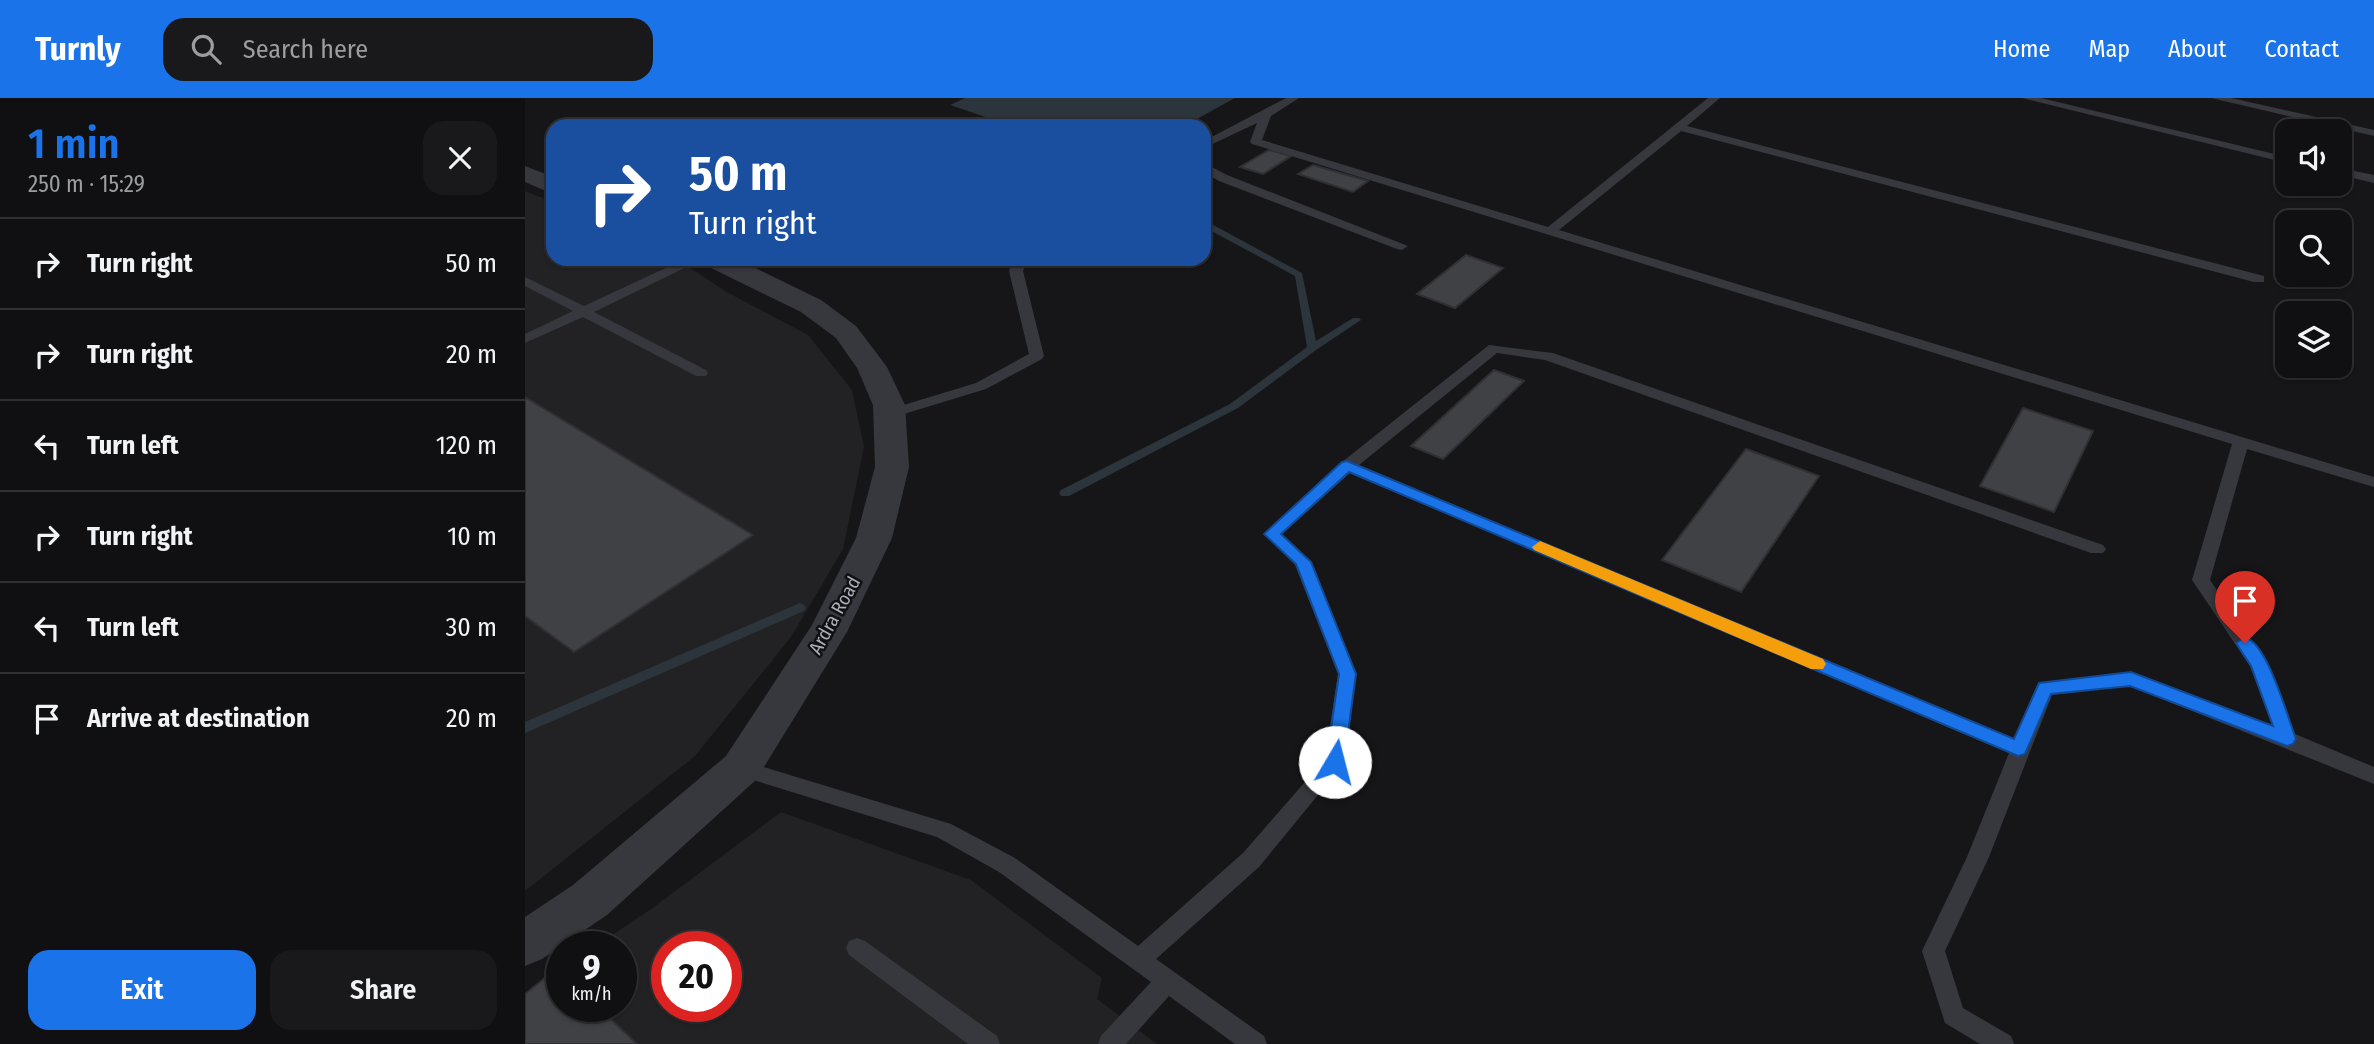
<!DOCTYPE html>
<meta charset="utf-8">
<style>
:root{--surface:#101012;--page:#19191b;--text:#f1f3f6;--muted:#9c9d9f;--line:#303032;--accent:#1a73e8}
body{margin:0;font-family:"Fira Sans Condensed",sans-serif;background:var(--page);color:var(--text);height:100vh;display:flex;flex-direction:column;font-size:26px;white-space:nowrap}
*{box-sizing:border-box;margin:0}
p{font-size:23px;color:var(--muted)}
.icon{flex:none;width:38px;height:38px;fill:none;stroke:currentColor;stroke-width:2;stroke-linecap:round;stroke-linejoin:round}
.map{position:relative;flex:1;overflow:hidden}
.panel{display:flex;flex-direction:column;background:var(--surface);width:525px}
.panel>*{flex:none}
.hud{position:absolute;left:21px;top:21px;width:665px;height:147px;border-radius:21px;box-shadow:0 2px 5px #0004,0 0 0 2px var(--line);background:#1a4fa0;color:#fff;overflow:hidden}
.tools{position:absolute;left:1750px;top:21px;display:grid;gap:14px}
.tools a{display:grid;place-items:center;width:77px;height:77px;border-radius:14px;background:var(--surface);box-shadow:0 2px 5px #0004,0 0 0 2px var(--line);font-size:35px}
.speed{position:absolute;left:21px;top:833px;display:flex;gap:14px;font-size:35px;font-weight:700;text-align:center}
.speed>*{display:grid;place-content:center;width:91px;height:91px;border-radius:50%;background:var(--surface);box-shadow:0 2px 5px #0004,0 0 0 2px var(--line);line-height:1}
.speed small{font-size:18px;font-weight:400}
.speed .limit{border:10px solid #d22;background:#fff;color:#111}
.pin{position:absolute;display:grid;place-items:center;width:60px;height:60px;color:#fff;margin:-72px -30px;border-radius:50% 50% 50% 0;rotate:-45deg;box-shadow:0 0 7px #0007}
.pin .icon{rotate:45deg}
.me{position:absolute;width:77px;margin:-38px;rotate:8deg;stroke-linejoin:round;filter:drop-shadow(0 0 5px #0008)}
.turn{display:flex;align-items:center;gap:24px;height:147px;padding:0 28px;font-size:32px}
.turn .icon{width:91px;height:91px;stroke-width:2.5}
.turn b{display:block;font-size:49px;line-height:60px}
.round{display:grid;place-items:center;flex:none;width:74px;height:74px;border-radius:21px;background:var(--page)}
.summary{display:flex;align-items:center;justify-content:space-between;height:119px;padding:0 28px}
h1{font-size:42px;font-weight:600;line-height:52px;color:var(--accent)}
.primary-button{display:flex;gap:14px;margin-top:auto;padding:14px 28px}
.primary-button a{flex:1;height:80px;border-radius:21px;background:var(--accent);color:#fff;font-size:28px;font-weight:600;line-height:80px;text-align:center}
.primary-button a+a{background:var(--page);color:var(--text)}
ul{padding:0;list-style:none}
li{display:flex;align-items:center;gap:21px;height:91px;padding:0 28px;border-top:2px solid var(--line)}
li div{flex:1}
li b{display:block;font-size:26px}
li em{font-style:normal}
header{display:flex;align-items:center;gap:42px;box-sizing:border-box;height:98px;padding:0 35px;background:var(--accent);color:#fff}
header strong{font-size:33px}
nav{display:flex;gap:38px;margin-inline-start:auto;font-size:24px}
.search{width:490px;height:63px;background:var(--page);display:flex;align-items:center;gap:18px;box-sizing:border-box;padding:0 24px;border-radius:21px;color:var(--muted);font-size:26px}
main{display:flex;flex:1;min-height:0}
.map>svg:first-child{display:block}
.built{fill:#222225;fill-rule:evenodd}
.water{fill:#2c353c}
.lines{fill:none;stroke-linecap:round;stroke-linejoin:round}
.stream{fill:#2c353c;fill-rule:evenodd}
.building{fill:#404145;stroke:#303034;stroke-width:2}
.lane{fill:#37383d;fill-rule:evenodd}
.street{fill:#37383d;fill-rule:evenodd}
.route{fill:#1a73e8;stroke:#114b97;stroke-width:2}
.slow{fill:#f59e0b}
.labels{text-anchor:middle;stroke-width:5;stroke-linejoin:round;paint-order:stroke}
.street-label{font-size:19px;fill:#a8adb8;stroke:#111113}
</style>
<header>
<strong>Turnly</strong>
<div class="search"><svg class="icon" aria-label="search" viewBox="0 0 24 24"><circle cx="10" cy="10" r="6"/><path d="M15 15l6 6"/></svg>Search here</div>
<nav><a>Home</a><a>Map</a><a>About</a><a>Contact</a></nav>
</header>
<main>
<section class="panel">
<div class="summary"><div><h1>1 min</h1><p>250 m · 15:29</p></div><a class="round"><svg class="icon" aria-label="close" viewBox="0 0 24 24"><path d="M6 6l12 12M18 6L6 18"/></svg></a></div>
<ul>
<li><svg class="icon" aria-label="right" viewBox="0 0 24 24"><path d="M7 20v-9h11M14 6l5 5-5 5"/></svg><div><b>Turn right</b></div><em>50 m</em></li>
<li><svg class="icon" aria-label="right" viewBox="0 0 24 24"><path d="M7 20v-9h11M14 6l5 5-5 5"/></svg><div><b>Turn right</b></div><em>20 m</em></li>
<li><svg class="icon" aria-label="left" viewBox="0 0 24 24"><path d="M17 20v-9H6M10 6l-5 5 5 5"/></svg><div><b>Turn left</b></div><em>120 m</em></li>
<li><svg class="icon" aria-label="right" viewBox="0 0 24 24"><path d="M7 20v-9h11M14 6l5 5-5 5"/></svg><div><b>Turn right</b></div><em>10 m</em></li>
<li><svg class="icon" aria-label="left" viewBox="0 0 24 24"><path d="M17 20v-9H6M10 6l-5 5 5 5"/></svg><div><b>Turn left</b></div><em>30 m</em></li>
<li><svg class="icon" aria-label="arrive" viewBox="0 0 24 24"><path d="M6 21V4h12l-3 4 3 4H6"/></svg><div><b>Arrive at destination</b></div><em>20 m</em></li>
</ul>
<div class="primary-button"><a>Exit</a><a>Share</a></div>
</section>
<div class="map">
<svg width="1849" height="946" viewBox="0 0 1849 946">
<rect width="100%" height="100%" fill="#161618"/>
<!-- built -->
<path class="built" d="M 0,93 L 28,104 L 28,161 L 152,161 L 200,193 L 283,237 L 327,292 L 339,349 L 318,451 L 266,539 L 170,658 L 0,793 Z
M 256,714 L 446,782 L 577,880 L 572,901 L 632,946 L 0,946 L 0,895 L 37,871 L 37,908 L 96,908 L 96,849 L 69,849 L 126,811 ZM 142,849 L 201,849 L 201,908 L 142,908 Z"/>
<!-- water -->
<path class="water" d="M 440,0 L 710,0 L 659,28 L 487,28 L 425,7 Z"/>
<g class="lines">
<!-- stream -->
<path class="stream" d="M 679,122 L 777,175 L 791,243 L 828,220 L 834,220 L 836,222 L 791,252 L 713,310 L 544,398 L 536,398 L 534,395 L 536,392 L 705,306 L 782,249 L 770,178 L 679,129 Z
M 275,505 L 279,507 L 281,510 L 279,513 L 0,635 L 0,624 Z"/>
</g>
<!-- building -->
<path class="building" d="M 744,52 L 766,58 L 738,76 L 715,69 Z
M 788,67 L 843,83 L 828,94 L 773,76 Z
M 941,157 L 978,170 L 930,210 L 892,196 Z
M 969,272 L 999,283 L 918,361 L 886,348 Z
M 0,299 L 228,437 L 49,554 L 0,518 Z
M 1498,310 L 1568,333 L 1529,414 L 1455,388 Z
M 1221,351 L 1294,378 L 1216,494 L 1137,462 Z
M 32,870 L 37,875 L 37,908 L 72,908 L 112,946 L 0,946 L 0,896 Z"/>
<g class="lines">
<!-- lane -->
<path class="lane" d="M 761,0 L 774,0 L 746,18 L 737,42 L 1023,129 L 1183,0 L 1195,0 L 1162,28 L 1739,178 L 1739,184 L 1729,184 L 1156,33 L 1034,132 L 1849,379 L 1849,389 L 1722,351 L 1685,482 L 1743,566 L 1770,636 L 1849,669 L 1849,686 L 1605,588 L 1527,597 L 1464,759 L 1420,853 L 1438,910 L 1486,938 L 1489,946 L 1455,946 L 1420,925 L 1397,853 L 1442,759 L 1484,655 L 825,375 L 757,436 L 787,464 L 831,576 L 820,664 L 734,769 L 631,861 L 739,938 L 742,946 L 710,946 L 644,898 L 601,946 L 573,946 L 576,938 L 626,884 L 474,774 L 412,739 L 209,676 L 206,670 L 209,664 L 216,662 L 426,726 L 490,760 L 613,848 L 718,755 L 800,661 L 813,576 L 770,467 L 739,436 L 817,364 L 964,247 L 1028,255 L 1578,447 L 1581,451 L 1578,455 L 1566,455 L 1020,262 L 972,255 L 834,367 L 1490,641 L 1513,585 L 1606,574 L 1747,627 L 1725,568 L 1667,482 L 1707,346 L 727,46 L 725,44 L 732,25 L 679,50 L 679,43 Z
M 1497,0 L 1516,0 L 1762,59 L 1762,65 Z
M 1686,0 L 1706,0 L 1849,32 L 1849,38 Z
M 679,65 L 702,77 L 883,148 L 877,152 L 872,151 L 694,83 L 679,74 Z
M 1815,70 L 1849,77 L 1849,85 L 1815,77 Z
M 160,161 L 178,161 L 69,214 L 181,272 L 183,275 L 181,278 L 171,278 L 58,219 L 0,245 L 0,236 L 48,213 L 0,188 L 0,179 L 59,208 Z
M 488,161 L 502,161 L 498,173 L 519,258 L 517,261 L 461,291 L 369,319 L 359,319 L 356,316 L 359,313 L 451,285 L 504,256 L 484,173 Z
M 332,840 L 340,843 L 472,938 L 475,946 L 443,946 L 324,857 L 321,850 L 324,843 Z"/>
<!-- street -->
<path class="street" d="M 0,68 L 28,79 L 28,96 L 0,84 Z
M 176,161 L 212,161 L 296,202 L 331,228 L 362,269 L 380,307 L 384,369 L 367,440 L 322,534 L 231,682 L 82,817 L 17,861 L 0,868 L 0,819 L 48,787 L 201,658 L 287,527 L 331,440 L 350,369 L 348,307 L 332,270 L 311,240 L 276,214 L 180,167 Z"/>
</g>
<!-- route -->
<path class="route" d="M 822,363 L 1489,641 L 1514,585 L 1606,574 L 1748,628 L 1726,568 L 1711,545 L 1720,539 C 1743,546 1762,618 1771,641 L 1768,646 L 1762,648 L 1605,588 L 1526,596 L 1500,656 L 1493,658 L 824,374 L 756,436 L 786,464 L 831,576 L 819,664 L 816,670 L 810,672 L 803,670 L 801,664 L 814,576 L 771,466 L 739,436 L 817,364 Z"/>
<!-- slow -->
<path class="slow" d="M 1015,443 L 1298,561 L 1301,566 L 1298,571 L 1286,571 L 1009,452 L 1007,449 Z"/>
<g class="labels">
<!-- street labels -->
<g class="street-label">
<text transform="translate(309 517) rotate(-61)" y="7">Ardra Road</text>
</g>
</g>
</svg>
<div class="tools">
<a><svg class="icon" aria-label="sound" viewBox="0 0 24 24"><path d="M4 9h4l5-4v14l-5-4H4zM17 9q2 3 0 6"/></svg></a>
<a><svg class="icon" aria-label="search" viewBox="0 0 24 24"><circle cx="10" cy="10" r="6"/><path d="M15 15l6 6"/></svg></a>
<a><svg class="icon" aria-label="layers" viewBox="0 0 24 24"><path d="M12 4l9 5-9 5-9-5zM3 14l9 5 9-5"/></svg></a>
</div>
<div class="speed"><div>9<small>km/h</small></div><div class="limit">20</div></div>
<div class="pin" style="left:1720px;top:545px;background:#d93025"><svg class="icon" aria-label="arrive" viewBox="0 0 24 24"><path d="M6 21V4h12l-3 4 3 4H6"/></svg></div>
<svg class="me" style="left:810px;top:664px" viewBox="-20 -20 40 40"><circle r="19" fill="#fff"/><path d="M0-13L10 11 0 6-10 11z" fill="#1a73e8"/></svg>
<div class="hud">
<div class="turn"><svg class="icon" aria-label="right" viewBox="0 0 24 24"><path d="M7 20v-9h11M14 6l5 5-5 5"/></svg><div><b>50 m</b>Turn right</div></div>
</div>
</div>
</main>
